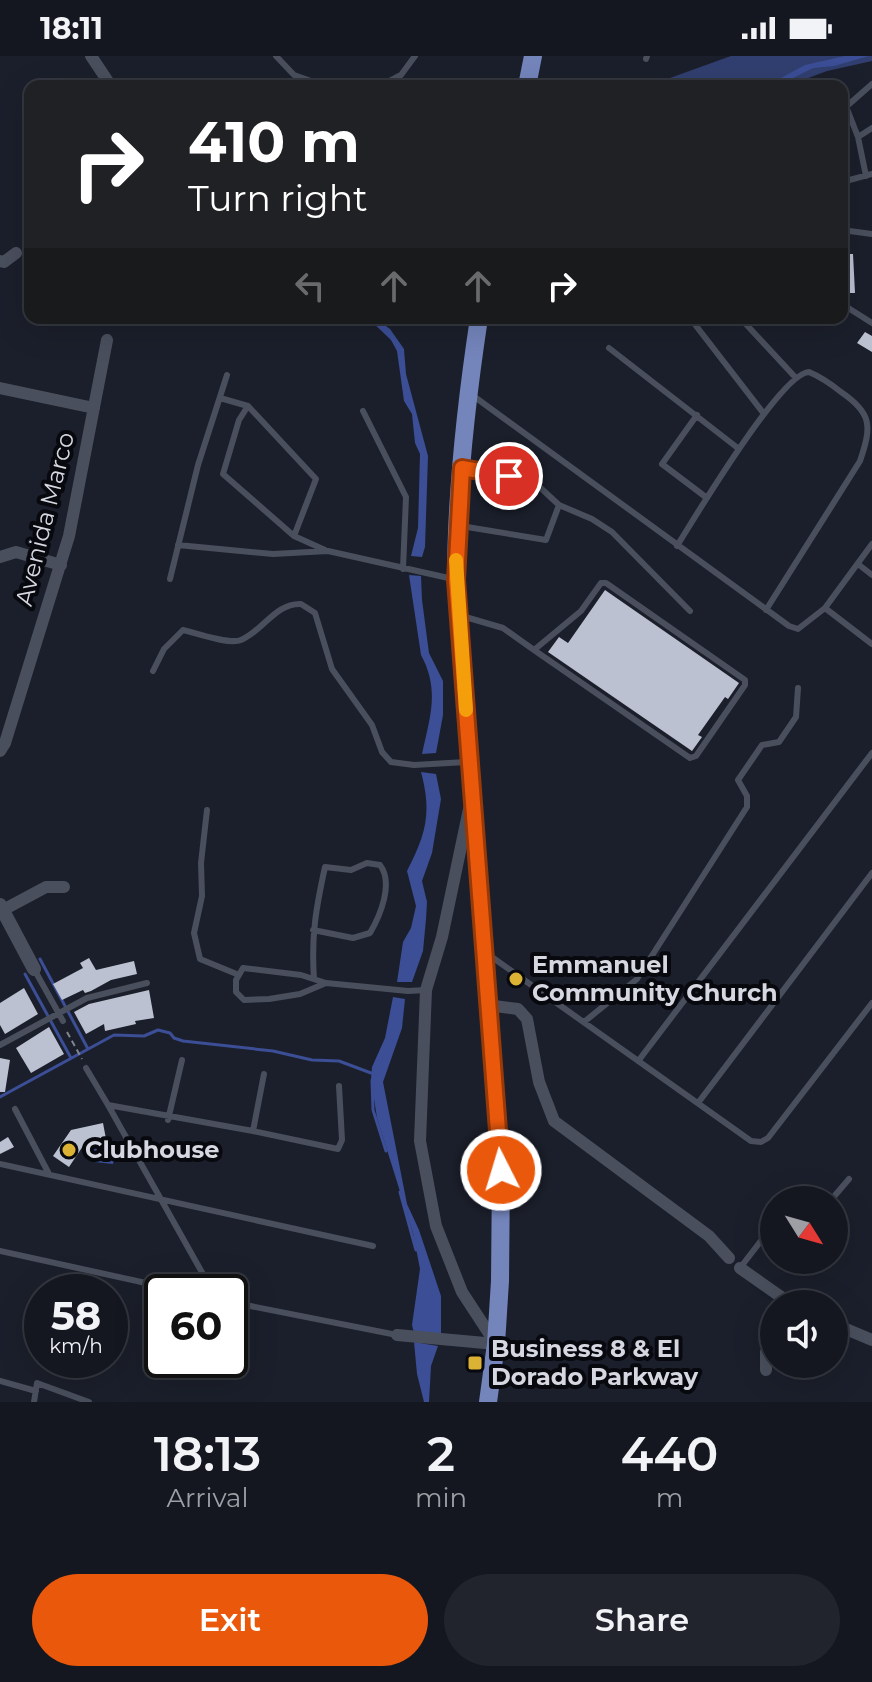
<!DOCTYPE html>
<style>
:root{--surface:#141720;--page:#21242d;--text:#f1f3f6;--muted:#9d9fa5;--line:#33363e;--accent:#ea580c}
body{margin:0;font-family:Montserrat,sans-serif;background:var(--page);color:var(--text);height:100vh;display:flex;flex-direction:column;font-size:30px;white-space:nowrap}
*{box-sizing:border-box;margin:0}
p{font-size:26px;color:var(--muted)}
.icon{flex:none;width:44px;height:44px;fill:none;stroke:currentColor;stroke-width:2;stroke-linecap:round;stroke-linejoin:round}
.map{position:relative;height:1346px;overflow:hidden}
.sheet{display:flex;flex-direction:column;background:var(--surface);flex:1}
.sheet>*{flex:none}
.guide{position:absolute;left:24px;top:24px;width:824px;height:244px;border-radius:16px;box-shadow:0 8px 32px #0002,0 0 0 2px var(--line);background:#202124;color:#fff;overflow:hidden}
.needle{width:52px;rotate:127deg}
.fabs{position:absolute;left:760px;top:1130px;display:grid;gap:16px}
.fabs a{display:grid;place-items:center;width:88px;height:88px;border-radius:50%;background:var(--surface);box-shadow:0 8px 32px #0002,0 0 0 2px var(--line);font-size:40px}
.speed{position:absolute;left:24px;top:1218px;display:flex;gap:16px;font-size:40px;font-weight:700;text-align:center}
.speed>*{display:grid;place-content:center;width:104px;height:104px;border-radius:50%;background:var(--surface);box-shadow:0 8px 32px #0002,0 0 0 2px var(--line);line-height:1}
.speed small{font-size:20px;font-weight:400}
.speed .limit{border:4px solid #111;border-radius:12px;background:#fff;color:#111}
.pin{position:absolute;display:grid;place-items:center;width:68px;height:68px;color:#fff;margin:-34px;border:4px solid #fff;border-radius:50%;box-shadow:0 2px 8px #0007}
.me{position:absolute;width:88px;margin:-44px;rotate:355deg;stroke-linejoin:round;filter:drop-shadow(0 0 6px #0008)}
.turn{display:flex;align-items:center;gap:28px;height:168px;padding:0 32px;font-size:36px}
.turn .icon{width:104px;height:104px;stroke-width:2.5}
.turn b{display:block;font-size:56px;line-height:68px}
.lanes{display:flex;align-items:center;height:76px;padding:0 32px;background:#0003;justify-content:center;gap:40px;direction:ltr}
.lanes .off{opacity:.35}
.eta{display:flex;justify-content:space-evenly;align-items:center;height:136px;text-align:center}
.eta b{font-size:48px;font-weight:600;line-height:56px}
.button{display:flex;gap:16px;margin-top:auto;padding:16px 32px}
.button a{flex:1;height:92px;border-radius:48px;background:var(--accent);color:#fff;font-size:32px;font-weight:600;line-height:92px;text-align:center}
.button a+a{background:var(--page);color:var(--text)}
.status{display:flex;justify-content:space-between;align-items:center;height:56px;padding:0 40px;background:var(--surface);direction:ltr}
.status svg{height:22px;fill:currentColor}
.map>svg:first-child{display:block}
.green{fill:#313f70}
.water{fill:#3b4e96}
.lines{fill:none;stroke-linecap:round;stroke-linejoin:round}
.stream{stroke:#3b4e96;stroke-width:3}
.building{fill:#bbc1d1}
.path{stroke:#81858f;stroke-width:2;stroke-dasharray:6 4;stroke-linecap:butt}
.service{stroke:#4a4f5d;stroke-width:6}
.minor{stroke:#4a4f5d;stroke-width:12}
.tertiary{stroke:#4a4f5d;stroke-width:14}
.primary{stroke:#7485bc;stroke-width:18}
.route-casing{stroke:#983908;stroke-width:20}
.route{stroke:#ea580c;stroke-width:14}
.slow{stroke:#f59e0b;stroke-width:14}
.poi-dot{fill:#dbb233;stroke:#08090e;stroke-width:3}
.labels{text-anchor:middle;stroke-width:8;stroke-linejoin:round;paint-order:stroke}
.street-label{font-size:24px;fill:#d5d8e1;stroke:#08090e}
.poi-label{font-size:24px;font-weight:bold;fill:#d5d8e1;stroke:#08090e;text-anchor:start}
</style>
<div class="status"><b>18:11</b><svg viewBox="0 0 49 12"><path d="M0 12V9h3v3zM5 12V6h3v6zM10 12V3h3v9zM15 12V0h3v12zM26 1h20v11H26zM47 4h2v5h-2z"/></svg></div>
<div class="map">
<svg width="872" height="1346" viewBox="0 0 872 1346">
<rect width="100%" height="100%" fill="#1b1f2b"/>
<!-- green -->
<path class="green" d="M 731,0 L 872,0 L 872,5 L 827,15 L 787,30 L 625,30 L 631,23 L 656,27 Z"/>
<!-- water -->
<path class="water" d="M 845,0 L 869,0 L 834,10 L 813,12 L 777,30 L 766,30 L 805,9 Z
M 368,262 L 375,262 L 390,273 L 404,293 L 406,318 L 428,400 L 425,491 L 422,501 L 411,500 L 418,472 L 420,398 L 415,387 L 412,358 L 404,345 L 397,295 L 391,284 Z
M 409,519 L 421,520 L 422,544 L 429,597 L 443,625 L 443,659 L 436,697 L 422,698 C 430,661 440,634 421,599 Z
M 421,716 L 436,718 L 441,743 L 432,797 L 422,825 L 427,846 L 426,863 L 423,895 L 412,926 L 397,926 L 403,886 L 411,872 L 416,850 L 407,815 C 426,778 432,757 421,716 Z
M 393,941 L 405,943 L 402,972 L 383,1026 L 407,1148 L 419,1174 L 441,1240 L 441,1278 L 414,1277 L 412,1269 L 420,1213 L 413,1177 L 377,1062 L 371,1023 L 372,1011 L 385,982 Z
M 99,1091 L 111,1095 L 115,1099 L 113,1108 L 94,1106 L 90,1102 L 91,1095 Z
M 414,1286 L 438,1290 L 431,1310 L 429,1346 L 424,1346 L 417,1318 Z"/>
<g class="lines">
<!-- stream -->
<path class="stream" d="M 40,903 L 88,993
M 25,918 L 71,1002
M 372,1024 L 373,1054 L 386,1095
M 0,1041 L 114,979 L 144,980 L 158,974 L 170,977 L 174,982 L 183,985 L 273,995 L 312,1004 L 339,1005 L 371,1017
M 400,1136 L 416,1194"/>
</g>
<!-- building -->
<path class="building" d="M 842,198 L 853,198 L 855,237 L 844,237 Z
M 865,276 L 872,280 L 872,296 L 857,287 Z
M 605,534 L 739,627 L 728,643 L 725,641 L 698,679 L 702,681 L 692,695 L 548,596 L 559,581 L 568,587 Z
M 89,902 L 96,914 L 134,905 L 137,918 L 111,924 L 91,935 L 85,937 L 83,934 L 62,944 L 53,928 L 83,912 L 80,907 Z
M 24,932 L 38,958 L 5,978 L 0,969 L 0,947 Z
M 149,934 L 154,962 L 135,965 L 136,968 L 105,975 L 104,968 L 86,978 L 74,956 L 89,948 Z
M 49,971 L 64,998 L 31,1017 L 16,992 Z
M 0,1002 L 10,1004 L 5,1036 L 0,1036 Z
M 103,1067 L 106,1083 L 85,1087 L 69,1111 L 53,1100 L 71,1074 Z
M 8,1081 L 14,1091 L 0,1098 L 0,1086 Z"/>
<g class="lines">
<!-- path -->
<path class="path" d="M 67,976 L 82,1003"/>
<!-- service -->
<path class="service" d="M 276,0 L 294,19 L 311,25 L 316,30
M 646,3 L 647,0
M 380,30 L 401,19 L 415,0
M 842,40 L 858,81
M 847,50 L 872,28
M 866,120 L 858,81 L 872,72
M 842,126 L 872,118
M 842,174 L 872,178
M 842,248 L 872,267
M 690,262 L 764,358
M 732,262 L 744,266 L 795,321
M 609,292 L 739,393
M 472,339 L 789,570 L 798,573 L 825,552 L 872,488
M 220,342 L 248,350 L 316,423 L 294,480 L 325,494
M 248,350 L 239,364 L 223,418 L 294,480
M 363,355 L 406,441 L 403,513
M 697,359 L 662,408 L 707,442
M 559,449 L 592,463 L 612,476 L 690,555
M 461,470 L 546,484 L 559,449 L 532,424 L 464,412
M 178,489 L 273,498 L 328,495 L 453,523
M 677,490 C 695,461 781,317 809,316 C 821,321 831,328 841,336 C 872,357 872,370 860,405 L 766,554
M 858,508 L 872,519
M 170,523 L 198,409 L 227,319
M 825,552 L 872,588
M 462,560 L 503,572 L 534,594 L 581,555 L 601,527 L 606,527 L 745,624 L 745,629 L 696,700 L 690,702 L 534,594
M 153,615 L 164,593 L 183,574 C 196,577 229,589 241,584 C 263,575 275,547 301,548 L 315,557 L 332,613 L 372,669 L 382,696 L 391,706 L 414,709 L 466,706
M 207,754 L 201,807 L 202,840 L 194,877 L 200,903 L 239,919
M 313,874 L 353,882 L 370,877 C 380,860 394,827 380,809 L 367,807 L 351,814 L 325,811 C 316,852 311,880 314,923
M 489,899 L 751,1085 L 761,1086 L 768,1082 L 872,947
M 34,913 L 63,965
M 326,927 L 301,919 L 243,912 L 236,924 L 236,936 L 244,944 L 269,943 L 300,938 L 326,927 L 408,935 L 426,934
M 584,966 L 637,923 L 747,751 L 747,740 L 738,724 L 762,689 L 779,686 L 796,661 L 798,632
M 0,989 L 87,942 L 147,927
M 639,1004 L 872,697
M 86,1012 L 108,1049 L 253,1075 L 338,1093 L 342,1084 L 339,1030
M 698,1047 L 872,817
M 108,1049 L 213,1236
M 15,1053 L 49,1118
M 168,1064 L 182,1004
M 253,1075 L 264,1018
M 0,1108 L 373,1190
M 793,1144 L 795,1141 L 799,1144
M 831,1144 L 849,1123
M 0,1195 L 187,1236
M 740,1212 L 774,1168
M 230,1246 L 397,1279
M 0,1325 L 36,1335
M 34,1346 L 37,1327 L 89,1346"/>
<!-- minor -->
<path class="minor" d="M 91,0 L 111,30
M 0,205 L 4,206 L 16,197
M 0,332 L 94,352
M 0,501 L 16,496 L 61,509
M 0,695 L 5,687 L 69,480 L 107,284
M 469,753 L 442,881 L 426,934 L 420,1085 L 436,1170 L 462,1236 L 496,1288
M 3,854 L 46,831 L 64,831
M 487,949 L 518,953 L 527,963 L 539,1026 L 554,1065 L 709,1180 L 729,1202
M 740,1212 L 791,1248
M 834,1268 L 872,1284
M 397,1279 L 496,1288
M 766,1314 L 766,1296 L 774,1284"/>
<!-- tertiary -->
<path class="tertiary" d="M 0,849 L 34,913"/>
<!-- primary -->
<path class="primary" d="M 527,30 L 533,0
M 479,262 C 466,348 456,436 456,524 L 501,1114 L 500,1225 L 496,1288 L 488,1346"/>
</g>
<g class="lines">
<!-- route casing -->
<g class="route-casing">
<path id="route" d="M 501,1114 L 456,524 L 462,412 L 509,420"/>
</g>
<!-- route -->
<use href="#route" class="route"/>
<!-- slow -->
<path class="slow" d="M 456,504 L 466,654"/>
</g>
<!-- markers -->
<g class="poi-dot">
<circle cx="516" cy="923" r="8"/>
<circle cx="69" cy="1094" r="8"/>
<rect x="467" y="1299" width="16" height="16" rx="4"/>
</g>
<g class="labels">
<!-- street labels -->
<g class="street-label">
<text transform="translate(45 463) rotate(-76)" y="8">Avenida Marco</text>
</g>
<!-- poi labels -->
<g class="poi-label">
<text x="532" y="917">Emmanuel<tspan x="532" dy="28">Community Church</tspan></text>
<text x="85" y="1102">Clubhouse</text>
<text x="491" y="1301">Business 8 &amp; El<tspan x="491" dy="28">Dorado Parkway</tspan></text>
</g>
</g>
</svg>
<div class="fabs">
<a><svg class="needle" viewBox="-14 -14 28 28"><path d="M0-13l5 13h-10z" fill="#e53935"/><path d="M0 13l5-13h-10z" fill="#9d9fa5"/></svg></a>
<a><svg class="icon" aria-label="sound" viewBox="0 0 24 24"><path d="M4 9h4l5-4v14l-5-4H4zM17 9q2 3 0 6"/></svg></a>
</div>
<div class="speed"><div>58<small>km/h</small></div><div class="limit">60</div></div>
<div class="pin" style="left:509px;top:420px;background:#d93025"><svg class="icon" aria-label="arrive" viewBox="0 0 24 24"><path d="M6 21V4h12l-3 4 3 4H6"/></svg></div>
<svg class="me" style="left:501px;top:1114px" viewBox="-20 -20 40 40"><circle r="17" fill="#ea580c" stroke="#fff" stroke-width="3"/><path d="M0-11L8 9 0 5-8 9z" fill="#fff"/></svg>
<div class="guide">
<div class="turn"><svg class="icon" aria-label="right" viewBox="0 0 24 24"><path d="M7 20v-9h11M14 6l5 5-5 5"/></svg><div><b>410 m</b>Turn right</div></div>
<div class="lanes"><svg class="icon off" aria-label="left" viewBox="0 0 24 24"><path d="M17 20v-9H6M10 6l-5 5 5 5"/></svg><svg class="icon off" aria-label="ahead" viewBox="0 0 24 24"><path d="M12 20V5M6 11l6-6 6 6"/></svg><svg class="icon off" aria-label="ahead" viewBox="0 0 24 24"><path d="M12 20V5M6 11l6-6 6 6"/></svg><svg class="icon" aria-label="right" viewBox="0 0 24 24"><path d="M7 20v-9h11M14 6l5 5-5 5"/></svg></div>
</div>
</div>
<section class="sheet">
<div class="eta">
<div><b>18:13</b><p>Arrival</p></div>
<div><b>2</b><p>min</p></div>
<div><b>440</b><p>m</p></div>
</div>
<div class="button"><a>Exit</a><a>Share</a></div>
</section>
